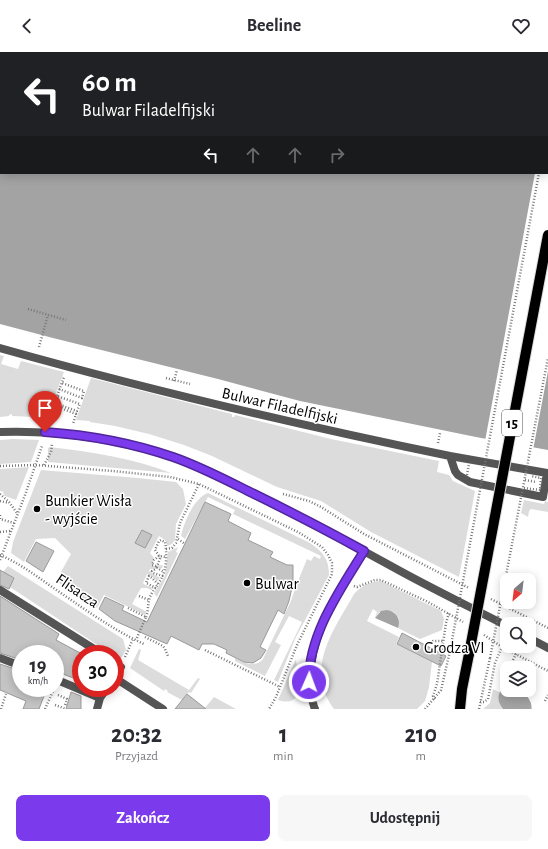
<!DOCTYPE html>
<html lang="pl">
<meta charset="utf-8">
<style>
:root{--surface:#fff;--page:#f7f7f7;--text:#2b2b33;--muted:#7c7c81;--accent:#7c3aed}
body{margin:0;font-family:"Alegreya Sans",sans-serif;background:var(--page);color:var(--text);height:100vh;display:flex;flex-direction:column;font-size:15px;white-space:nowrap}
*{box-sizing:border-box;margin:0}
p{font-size:13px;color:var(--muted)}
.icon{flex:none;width:22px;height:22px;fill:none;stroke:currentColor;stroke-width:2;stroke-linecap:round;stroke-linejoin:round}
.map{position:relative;height:657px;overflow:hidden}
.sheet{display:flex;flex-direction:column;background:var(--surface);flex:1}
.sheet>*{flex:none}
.hud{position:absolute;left:0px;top:0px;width:548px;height:122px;box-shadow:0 2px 10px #0003;background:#202124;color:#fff;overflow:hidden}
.needle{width:26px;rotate:208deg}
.buttons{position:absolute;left:500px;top:521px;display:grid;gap:8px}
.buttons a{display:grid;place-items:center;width:36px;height:36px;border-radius:8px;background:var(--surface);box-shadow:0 2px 10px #0003;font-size:20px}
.speed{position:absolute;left:12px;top:593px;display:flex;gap:8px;font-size:20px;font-weight:700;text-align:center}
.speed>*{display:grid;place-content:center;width:52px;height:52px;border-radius:50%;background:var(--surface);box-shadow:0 2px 10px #0003;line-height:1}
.speed small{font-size:10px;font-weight:400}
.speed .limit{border:6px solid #d22;background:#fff;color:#111}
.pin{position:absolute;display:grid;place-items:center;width:34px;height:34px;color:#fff;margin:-41px -17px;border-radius:50% 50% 50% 0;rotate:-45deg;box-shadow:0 0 4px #0007}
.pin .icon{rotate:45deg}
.me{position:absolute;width:44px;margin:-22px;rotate:2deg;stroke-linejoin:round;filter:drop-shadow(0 0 3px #0008)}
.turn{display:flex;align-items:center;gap:14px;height:84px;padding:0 16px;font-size:18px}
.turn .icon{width:52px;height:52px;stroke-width:2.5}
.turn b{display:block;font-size:28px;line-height:34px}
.lanes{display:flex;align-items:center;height:38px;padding:0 16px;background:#0003;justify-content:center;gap:20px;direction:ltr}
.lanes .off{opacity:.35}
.eta{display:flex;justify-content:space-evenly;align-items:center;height:68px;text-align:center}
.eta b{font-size:24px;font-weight:700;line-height:28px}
.button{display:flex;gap:8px;margin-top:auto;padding:8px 16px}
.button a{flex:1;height:46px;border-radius:8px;background:var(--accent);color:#fff;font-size:16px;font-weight:700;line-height:46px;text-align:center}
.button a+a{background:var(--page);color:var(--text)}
header{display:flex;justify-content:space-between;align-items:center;height:52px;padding:0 16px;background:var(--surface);font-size:18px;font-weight:700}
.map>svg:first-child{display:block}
.green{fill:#dcdcdc}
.water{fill:#a3a3a3;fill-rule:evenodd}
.pier{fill:#fff}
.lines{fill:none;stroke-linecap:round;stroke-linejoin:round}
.river{stroke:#a3a3a3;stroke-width:27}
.building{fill:#c4c4c4;stroke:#999}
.primary-casing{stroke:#dbdbdb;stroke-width:12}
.path{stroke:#777;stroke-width:2.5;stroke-dasharray:1 2;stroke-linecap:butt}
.pedestrian{stroke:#555;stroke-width:8}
.minor{stroke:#555;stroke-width:8}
.primary{stroke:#000;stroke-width:10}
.primary-bridge-casing{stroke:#dbdbdb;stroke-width:12;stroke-linecap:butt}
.path-bridge{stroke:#777;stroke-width:2.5;stroke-dasharray:1 2;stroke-linecap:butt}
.primary-bridge{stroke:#000;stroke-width:10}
.route-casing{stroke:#51269a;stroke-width:10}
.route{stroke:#7c3aed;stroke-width:7}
.poi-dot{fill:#000;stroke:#fff;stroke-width:1.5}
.labels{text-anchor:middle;stroke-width:3;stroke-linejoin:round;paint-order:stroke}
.shield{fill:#fff;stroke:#4c4c4c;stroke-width:1}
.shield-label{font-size:15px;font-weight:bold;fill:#000}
.street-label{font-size:16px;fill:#000;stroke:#fff}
.poi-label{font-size:16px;fill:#000;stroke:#fff;text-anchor:start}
</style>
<header><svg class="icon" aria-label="back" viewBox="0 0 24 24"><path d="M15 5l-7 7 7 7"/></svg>Beeline<svg class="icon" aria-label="heart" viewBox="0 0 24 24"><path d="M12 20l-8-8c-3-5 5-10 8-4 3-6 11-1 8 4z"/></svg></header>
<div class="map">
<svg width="548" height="657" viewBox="0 0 548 657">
<rect width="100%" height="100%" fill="#fff"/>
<!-- green -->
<path class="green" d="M 0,303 L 4,304 L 1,312 L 18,317 L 21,309 L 64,320 L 47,366 L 39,365 L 47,344 L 42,342 L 34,365 L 12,364 L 12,362 L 9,363 L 9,364 L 0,365 Z
M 91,326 L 232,362 L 232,365 L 234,365 L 235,363 L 331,387 L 439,409 L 437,420 L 449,423 L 453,429 L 475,439 L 459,525 L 371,480 L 321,449 L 277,435 L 212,404 L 184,393 L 149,382 L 115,374 L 90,370 L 90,369 L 76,368 Z
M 13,387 L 39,388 L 31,410 L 0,412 L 0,388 Z
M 50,395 C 92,400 132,406 171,421 L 48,410 L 48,396 Z
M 29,415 L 16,448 L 5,444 L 3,441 L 4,440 L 0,439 L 0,417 Z
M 41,418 L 138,426 L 176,430 L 183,437 L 186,452 L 176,472 L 175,488 L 172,492 L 167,494 L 165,488 L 159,484 L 150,501 L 154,506 L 152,514 L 155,514 L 163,513 L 162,516 L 150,517 L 149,519 L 160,526 L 157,529 L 154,526 L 147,522 L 143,531 L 145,533 L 154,536 L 151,538 L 147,536 L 141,536 L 132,552 L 147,560 L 145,563 L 104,543 L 97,556 L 56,529 L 71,502 L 55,486 L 36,487 L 24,510 L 11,501 L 13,490 Z
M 208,441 L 310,491 C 323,500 329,507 329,523 L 295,587 L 278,630 L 274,628 L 302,570 L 289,564 L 275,590 L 281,593 L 265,624 L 235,609 L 235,606 C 244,611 255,616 263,607 L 291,549 L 296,534 L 307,507 L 311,509 L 314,504 L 320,507 L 321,504 L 233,462 L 235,458 L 208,445 L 185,487 L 181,484 C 184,470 194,446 208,441 Z
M 524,448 L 544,452 L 545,449 L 548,450 L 548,460 L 531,457 L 529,459 L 528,465 L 521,461 Z
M 178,495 L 176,500 L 178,501 L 157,545 L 154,541 L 165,524 L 168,500 Z
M 8,514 L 123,587 L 126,598 L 120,608 L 115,605 L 115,602 L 111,602 L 10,535 L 14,526 L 3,520 Z
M 381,529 L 441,559 L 444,567 L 442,578 L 420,587 L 398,576 L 399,566 L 394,560 L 379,560 L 375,566 L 377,560 L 373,557 L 367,569 L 399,585 L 396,592 L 432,610 L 429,635 L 425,649 L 417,657 L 334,657 C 304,616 334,578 354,542 C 362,533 370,530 381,529 Z
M 139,597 L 141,598 L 138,608 L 189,638 L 198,626 L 200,627 L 191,641 L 189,640 L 182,648 L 167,640 L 168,639 L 165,637 L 164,639 L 130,616 Z
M 296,607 C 297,623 307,657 278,648 Z
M 493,637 L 533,657 L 483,657 L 490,651 Z
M 214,645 L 236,657 L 204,657 Z"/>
<!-- water -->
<path class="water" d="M 0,0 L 548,0 L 548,398 L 476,385 L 300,349 L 218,327 L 53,286 L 0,272 ZM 1,1 L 547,1 L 547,121 L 1,121 Z
M 387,558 C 397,560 401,567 398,576 L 375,566 L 381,559 Z"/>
<!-- pier -->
<path class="pier" d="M 548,55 L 548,319 L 533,398 L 485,389 L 535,121 L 547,121 Z"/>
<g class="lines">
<!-- river -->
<path class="river" d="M 512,646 L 518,655"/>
</g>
<!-- building -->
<path class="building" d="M 205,450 L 231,462 L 228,469 L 251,481 L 248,488 L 273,500 L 270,505 L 287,513 L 293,513 L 293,531 L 289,549 L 284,562 L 278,558 L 260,595 L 266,598 L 261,606 L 253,611 L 244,610 L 226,601 L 227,598 L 214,592 L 202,592 L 199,598 L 171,584 L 167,592 L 115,569 L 99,557 L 105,545 L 124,554 L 122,558 L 147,570 Z
M 142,478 L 152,483 L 145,496 L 135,491 Z
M 36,490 L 54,499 L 43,520 L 26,509 Z
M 0,518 L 14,526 L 9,537 L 0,533 Z
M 0,544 L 59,582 L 56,588 L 82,602 L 81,602 L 81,632 L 75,629 L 76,627 L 55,619 L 55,602 L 21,602 L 21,608 L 0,601 Z
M 402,581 L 446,604 L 441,614 L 397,592 Z
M 0,612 L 21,619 L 21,636 L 47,636 L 39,657 L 23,657 L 26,649 L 0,638 Z
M 71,640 L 81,644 L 81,657 L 66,657 Z
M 187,642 L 206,657 L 175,657 Z"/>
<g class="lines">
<!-- primary casing -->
<g class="primary-casing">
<path id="primary" d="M 460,657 L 462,637 L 469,602"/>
</g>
<!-- path -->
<path class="path" d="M 547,80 L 548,75
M 28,257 L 66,268
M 39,295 L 48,263
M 166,326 L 190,332
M 174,329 L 177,318
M 59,337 L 82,346 L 84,339 L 62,331
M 54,351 L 77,359 L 80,352 L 57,344
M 53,353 L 76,362 L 73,372
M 306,363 L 308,353
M 35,369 L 44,345
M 48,369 L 64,325
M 438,391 L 440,381
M 44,413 L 51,400 L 52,392
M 0,414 L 35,413 L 113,419 L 170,425 L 199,432 L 298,480 L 322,495 L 328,503 L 332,511 L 332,522 L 297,593 L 276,645 L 269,657
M 0,442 L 9,450 L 17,461
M 283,442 L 309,449 L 321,455 L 364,482 L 469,536
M 0,449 L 9,451
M 0,463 L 0,467 L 14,471
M 0,480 L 11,479
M 178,487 L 185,492
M 166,497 L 172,496 L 176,491 L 180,471 L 199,432
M 0,503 C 19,511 35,523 52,535 C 82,555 111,577 144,592
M 159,504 L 154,508 L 152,513 L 156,514 L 158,512 L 161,504
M 0,508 L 25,443 L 42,394
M 163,524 L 153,521 L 152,519 L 157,516 L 164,520
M 354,534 L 357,535 L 375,528 L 381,528 L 428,550 L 463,570
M 156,536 L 146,531 L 149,524 L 152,526 L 158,532
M 139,544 L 149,548
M 491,547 L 548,576
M 128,556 L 146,565 L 136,588
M 146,565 C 149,558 147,550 151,543 C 153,538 158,533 161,527 C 167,518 167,500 165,490 L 161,488 L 159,489 L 155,498 L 159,504 L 166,505
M 484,583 L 502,595 L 548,619
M 145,585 L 163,594 L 165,597 L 168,604
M 427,592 L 433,589 L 444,589
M 205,598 L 280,635
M 125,605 L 133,587
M 509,616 L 516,602
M 504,627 L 507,620
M 58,643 L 67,647 L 65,653 L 67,653
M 435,647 L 433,644 L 437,632 L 446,571 L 449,561
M 545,649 L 548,643
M 480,650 L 484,650 L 488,647 L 495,611 L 502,595
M 55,653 L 66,657
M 1,657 L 6,642
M 45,657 L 54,637
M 425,657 L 441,638 L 450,599
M 479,657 L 490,606"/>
<!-- pedestrian -->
<path class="pedestrian" d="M 0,296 C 149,338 299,373 450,404 L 455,419 L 458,423 L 470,430 L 543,445 L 547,421 L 450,404"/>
<!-- minor -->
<path class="minor" d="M 0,380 C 59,378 117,387 173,405 C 199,413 223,426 247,438 C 300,464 351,492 402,520 C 437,539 472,556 507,574
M 0,538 L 102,602
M 529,586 L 548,596
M 0,606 L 21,614
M 115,611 L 121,615 L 115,625
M 115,626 L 163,657
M 55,627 L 100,646
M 97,657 L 100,646 L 107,636
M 315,657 C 312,651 312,645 311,639 C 304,589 339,540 364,499"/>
<!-- primary -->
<use href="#primary" class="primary"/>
<!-- primary-bridge casing -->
<g class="primary-bridge-casing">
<path id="primary-bridge" d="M 469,602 L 548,183"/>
</g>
<!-- path-bridge -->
<path class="path-bridge" d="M 467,423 L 469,412
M 525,428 L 536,430
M 524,436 L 540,438 L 541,426 L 531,424
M 450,599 L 539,121
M 490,606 L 548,306"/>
<!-- primary-bridge -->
<use href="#primary-bridge" class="primary-bridge"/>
</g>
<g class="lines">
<!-- route casing -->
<g class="route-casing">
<path id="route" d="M 45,380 C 89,383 132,391 173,405 C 199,414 224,427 248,439 C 287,458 326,478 364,499 C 340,538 308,583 309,630"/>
</g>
<!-- route -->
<use href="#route" class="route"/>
</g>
<!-- markers -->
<g class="poi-dot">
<circle cx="37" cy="457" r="4"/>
<circle cx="247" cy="531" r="4"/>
<circle cx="416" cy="595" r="4"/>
</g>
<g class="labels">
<!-- shield labels -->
<rect class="shield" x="502" y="358" width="20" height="26" rx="3"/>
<g class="shield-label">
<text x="512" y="376">15</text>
</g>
<!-- street labels -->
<g class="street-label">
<text transform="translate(280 353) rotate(13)" y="6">Bulwar Filadelfijski</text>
<text transform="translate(78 538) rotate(34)" y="6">Flisacza</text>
</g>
<!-- poi labels -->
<g class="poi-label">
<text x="45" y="454">Bunkier Wisła<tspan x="45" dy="18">- wyjście</tspan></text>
<text x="255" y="537">Bulwar</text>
<text x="424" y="601">Grodza VI</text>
</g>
</g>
</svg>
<div class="buttons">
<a><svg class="needle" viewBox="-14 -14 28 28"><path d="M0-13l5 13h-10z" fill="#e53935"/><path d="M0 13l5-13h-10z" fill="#7c7c81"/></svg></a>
<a><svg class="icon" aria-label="search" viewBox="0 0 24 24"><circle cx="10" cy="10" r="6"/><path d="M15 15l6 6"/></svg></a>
<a><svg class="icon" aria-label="layers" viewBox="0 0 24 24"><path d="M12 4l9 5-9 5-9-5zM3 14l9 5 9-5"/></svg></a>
</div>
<div class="speed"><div>19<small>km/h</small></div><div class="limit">30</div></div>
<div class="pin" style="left:45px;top:380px;background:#d93025"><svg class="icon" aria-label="arrive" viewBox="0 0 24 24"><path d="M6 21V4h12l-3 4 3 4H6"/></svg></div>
<svg class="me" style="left:309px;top:630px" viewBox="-20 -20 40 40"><circle r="17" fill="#7c3aed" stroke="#fff" stroke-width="3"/><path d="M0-11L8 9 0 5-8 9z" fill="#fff"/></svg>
<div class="hud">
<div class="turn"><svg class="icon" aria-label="left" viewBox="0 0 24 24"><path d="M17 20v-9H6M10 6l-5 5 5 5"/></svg><div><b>60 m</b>Bulwar Filadelfijski</div></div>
<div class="lanes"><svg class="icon" aria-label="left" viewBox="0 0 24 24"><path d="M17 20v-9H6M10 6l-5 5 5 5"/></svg><svg class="icon off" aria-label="ahead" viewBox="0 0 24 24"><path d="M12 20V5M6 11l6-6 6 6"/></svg><svg class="icon off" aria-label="ahead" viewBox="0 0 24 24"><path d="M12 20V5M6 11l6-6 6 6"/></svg><svg class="icon off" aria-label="right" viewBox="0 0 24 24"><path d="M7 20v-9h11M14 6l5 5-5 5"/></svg></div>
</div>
</div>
<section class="sheet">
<div class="eta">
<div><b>20:32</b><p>Przyjazd</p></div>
<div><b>1</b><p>min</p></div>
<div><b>210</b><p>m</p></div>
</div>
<div class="button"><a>Zakończ</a><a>Udostępnij</a></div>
</section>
